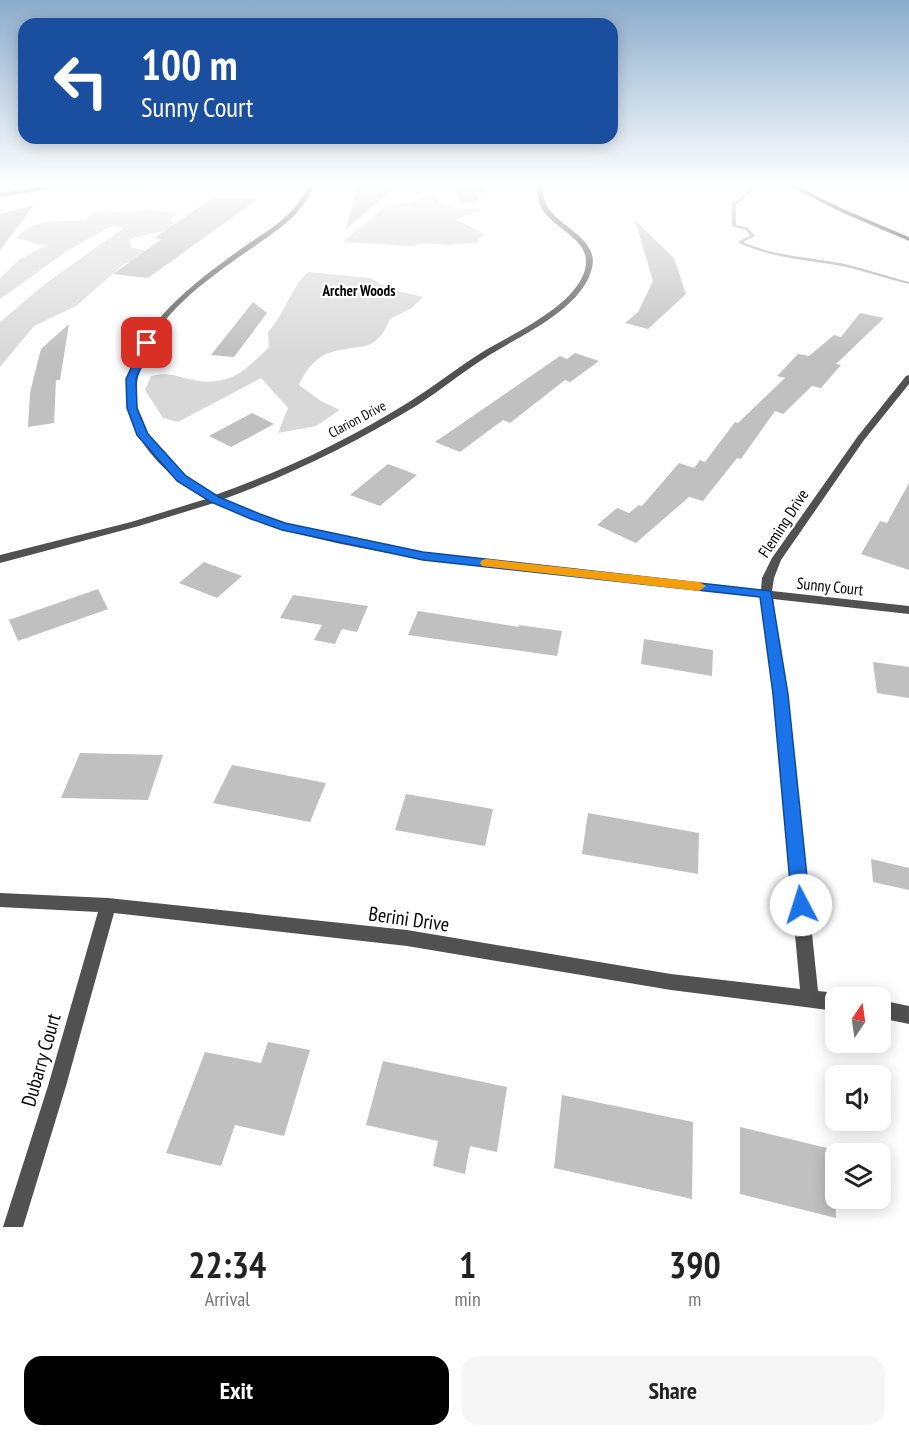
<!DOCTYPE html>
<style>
:root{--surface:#fff;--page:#f6f6f6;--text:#222;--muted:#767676;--accent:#000}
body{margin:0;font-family:"PT Sans Narrow",sans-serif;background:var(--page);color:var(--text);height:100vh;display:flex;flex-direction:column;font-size:22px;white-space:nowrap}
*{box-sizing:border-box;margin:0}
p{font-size:20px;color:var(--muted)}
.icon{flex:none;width:33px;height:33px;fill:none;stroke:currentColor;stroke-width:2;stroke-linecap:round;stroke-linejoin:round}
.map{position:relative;height:1227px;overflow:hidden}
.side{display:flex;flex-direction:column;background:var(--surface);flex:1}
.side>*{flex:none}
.guide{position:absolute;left:18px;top:18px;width:600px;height:126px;border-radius:18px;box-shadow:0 3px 15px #0003;background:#1a4fa0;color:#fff;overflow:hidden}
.needle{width:39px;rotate:13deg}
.controls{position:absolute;left:825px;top:987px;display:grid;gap:12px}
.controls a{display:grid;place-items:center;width:66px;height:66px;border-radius:12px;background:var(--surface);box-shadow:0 3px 15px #0003;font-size:30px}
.pin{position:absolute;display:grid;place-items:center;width:51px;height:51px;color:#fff;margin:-26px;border-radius:12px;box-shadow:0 3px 9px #0006}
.me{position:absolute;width:66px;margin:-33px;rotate:355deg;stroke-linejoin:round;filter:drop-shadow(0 0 4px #0008)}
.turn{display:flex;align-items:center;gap:21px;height:126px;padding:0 24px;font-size:27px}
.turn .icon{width:78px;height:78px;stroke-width:2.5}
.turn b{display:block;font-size:42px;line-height:51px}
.eta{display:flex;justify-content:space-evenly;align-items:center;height:102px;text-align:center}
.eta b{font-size:36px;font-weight:700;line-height:42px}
.cta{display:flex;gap:12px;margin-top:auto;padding:12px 24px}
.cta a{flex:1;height:69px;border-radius:18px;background:var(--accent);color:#fff;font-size:24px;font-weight:700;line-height:69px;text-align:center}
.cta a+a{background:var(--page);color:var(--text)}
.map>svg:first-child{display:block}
.green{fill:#d8d8d8}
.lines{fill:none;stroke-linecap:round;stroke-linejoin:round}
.stream{fill:#9f9f9f;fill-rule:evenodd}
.building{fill:#c0c0c0}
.street{fill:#515151;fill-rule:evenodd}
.secondary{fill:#1e1e1e;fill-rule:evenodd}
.route{fill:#1a73e8;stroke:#114b97;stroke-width:1.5}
.slow{fill:#f59e0b}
.labels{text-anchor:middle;stroke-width:4.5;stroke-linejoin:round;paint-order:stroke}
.far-street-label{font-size:14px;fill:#000;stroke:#fff}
.far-neighbourhood-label{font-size:15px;font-weight:bold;fill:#000;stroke:#fff}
.street-label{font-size:16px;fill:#000;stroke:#fff}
.near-street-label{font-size:20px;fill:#000;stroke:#fff}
</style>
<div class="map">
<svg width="909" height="1227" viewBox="0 0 909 1227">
<rect width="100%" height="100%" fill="#fff"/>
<!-- green -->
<path class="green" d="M 432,196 L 439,199 L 438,203 L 452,208 L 483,209 L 456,219 L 484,234 L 476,243 L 449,245 L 424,243 L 411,246 L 343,242 C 356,229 371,221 383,207 C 401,205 415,199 432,196 Z
M 151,210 L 179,213 L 171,219 L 175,228 L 130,239 L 131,247 L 155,253 L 124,264 L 76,306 L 34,326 L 0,367 L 0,322 L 45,284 L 122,229 L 113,225 L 67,251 L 0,299 L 0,278 L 20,259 L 45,246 L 17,238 C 33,217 61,222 84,220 L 92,213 Z
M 308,272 L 370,278 L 389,289 L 423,297 L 412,308 L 390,319 C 375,355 361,343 332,352 C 316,356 305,371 299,385 L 321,401 L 340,410 L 316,426 L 278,433 L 288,408 L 261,378 L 178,422 L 163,418 L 145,390 L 151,376 C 170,372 174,376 192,380 C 229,387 244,372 269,347 L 268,332 C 285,314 290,289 308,272 Z"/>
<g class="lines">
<!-- stream -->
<path class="stream" d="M 736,183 L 740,183 L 753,190 L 740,202 L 736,204 L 736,225 L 748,228 L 755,236 L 743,242 C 774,256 807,257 840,263 C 864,268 886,276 909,282 L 909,284 C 887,279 865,271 842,266 C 807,260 772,258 739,243 L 739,241 L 750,236 L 746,230 L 732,226 L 732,203 L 738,200 L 749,190 Z"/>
</g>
<!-- building -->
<path class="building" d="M 454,183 L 487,183 L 477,202 L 462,203 Z
M 357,188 L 394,188 L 346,229 Z
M 211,199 L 258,199 L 148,278 L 113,274 L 162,239 L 154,238 Z
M 34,205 L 0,250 L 0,214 Z
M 635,220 L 674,258 L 686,294 L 648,329 L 625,323 L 638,312 L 653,281 Z
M 253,302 L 267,313 L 234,357 L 211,355 Z
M 860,313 L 884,318 L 836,364 L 841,365 L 821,388 L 812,386 L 783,414 L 775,411 L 741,459 L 737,458 L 703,501 L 689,497 L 636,543 L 597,525 L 617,508 L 629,513 L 639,505 L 642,506 L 679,463 L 694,468 L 700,460 L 705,462 L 735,422 L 738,423 L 785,378 L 777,376 L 798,354 L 809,356 L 834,335 L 841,337 Z
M 69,324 L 60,380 L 56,380 L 54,423 L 28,427 L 30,393 L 41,349 Z
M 575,353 L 599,361 L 570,382 L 565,380 L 510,423 L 503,420 L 460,452 L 435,442 L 560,356 L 567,359 Z
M 252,413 L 274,424 L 231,447 L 209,436 Z
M 388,464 L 417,475 L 380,506 L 350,495 Z
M 909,483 L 909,570 L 861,554 L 880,521 L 887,523 Z
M 204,562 L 242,576 L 217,598 L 179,583 Z
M 98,589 L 108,609 L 18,641 L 9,620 Z
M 293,595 L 368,606 L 357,632 L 342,629 L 335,644 L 314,640 L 322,625 L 280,618 Z
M 418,611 L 519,627 L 519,625 L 562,631 L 557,656 L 408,635 Z
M 644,639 L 713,650 L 712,676 L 641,664 Z
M 873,662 L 909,667 L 909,698 L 877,693 Z
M 80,753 L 163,755 L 148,800 L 61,798 Z
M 232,765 L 326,783 L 310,822 L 213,803 Z
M 406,794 L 493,809 L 485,846 L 395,830 Z
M 588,813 L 699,833 L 698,874 L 582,854 Z
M 871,859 L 909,868 L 909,890 L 873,882 Z
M 268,1042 L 310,1050 L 284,1136 L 235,1125 L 221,1166 L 166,1153 L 205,1052 L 261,1063 Z
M 383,1061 L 507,1087 L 497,1152 L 470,1146 L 465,1174 L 433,1166 L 438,1141 L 366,1125 Z
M 562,1095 L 693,1122 L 692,1199 L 554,1168 Z
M 740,1127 L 835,1150 L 836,1218 L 740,1194 Z"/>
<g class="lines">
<!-- street -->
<path class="street" d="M 165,183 L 242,183 L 239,185 L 51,189 L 0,197 L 0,193 L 51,185 Z
M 309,183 L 315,183 C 303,216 276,231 249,250 C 208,279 156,314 141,364 C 136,382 134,400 140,418 C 152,452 184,480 215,495 C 283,471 348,440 409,402 C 435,386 458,367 484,351 C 514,333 582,303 586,264 C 588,238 554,229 542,209 C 537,200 537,192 536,183 L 542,183 C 543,192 543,201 549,209 C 562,228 599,240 592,268 C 582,309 523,334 491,354 C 465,370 441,390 416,406 C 355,443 290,475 224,499 C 313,543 415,552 512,562 C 595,571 678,581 761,590 L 762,578 L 772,558 L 858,436 L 906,376 L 909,375 L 909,384 L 864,440 L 781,560 L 774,578 L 772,591 L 909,606 L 909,614 L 773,599 L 787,694 L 818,991 L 836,993 L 843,998 L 836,998 L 836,1011 L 671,990 L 407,946 L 114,913 L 66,1086 L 23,1227 L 3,1227 L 48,1086 L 98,912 L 0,907 L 0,893 L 108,898 L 407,930 L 671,974 L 800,989 L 773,694 L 761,597 L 423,559 C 352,547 280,535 214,503 L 139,526 L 0,563 L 0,555 L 131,522 L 206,499 C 173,480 139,450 129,412 C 113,342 190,286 238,251 C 266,231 296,217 309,183 Z
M 880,1000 L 909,1006 L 909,1024 L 880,1018 Z"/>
<!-- secondary -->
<path class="secondary" d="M 783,183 L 790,183 L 845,210 L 909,237 L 909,241 L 841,212 Z"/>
</g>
<!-- sky -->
<linearGradient id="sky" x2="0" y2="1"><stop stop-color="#8baccb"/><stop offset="0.52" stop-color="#fff"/><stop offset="1" stop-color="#fff" stop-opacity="0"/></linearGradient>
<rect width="909" height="355" fill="url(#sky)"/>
<!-- route -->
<path class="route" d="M 144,341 L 152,343 L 136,379 L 137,408 L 148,434 L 186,476 L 219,497 L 260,514 L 285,523 L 423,552 L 771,591 L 788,694 L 810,905 L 808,911 L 801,913 L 794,911 L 792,905 L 773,694 L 760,597 L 423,560 L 282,530 L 251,519 L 211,502 L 177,481 L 137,435 L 127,408 L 126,379 Z"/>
<!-- slow -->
<path class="slow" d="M 486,559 L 699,582 L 706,586 L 699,591 L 482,566 L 480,563 L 482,560 Z"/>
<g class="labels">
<!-- far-street labels -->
<g class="far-street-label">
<text transform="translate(357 419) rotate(-28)" y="5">Clarion Drive</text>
</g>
<!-- far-neighbourhood labels -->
<g class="far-neighbourhood-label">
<text x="359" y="296">Archer Woods</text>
</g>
<!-- street labels -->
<g class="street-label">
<text transform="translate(783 523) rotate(-57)" y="6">Fleming Drive</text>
<text transform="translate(830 586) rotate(6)" y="6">Sunny Court</text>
</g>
<!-- near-street labels -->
<g class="near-street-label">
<text transform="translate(409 919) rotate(8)" y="7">Berini Drive</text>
<text transform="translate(41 1060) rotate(-74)" y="7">Dubarry Court</text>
</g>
</g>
</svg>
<div class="controls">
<a><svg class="needle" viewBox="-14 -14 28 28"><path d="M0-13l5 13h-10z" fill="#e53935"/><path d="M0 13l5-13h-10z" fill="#767676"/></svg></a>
<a><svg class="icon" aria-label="sound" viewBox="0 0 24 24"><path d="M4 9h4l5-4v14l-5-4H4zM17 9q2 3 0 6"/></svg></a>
<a><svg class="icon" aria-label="layers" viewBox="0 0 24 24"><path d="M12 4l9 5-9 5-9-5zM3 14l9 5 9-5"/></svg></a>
</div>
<div class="pin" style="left:147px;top:343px;background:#d93025"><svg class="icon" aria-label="arrive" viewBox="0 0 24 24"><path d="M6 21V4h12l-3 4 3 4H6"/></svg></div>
<svg class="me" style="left:801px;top:905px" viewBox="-20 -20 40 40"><circle r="19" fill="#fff"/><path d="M0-13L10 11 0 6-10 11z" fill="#1a73e8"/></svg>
<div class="guide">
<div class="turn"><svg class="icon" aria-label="left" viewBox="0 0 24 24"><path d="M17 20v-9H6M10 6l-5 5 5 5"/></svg><div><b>100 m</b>Sunny Court</div></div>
</div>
</div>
<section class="side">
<div class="eta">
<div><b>22:34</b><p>Arrival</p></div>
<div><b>1</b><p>min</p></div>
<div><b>390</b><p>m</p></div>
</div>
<div class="cta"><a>Exit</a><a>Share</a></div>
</section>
